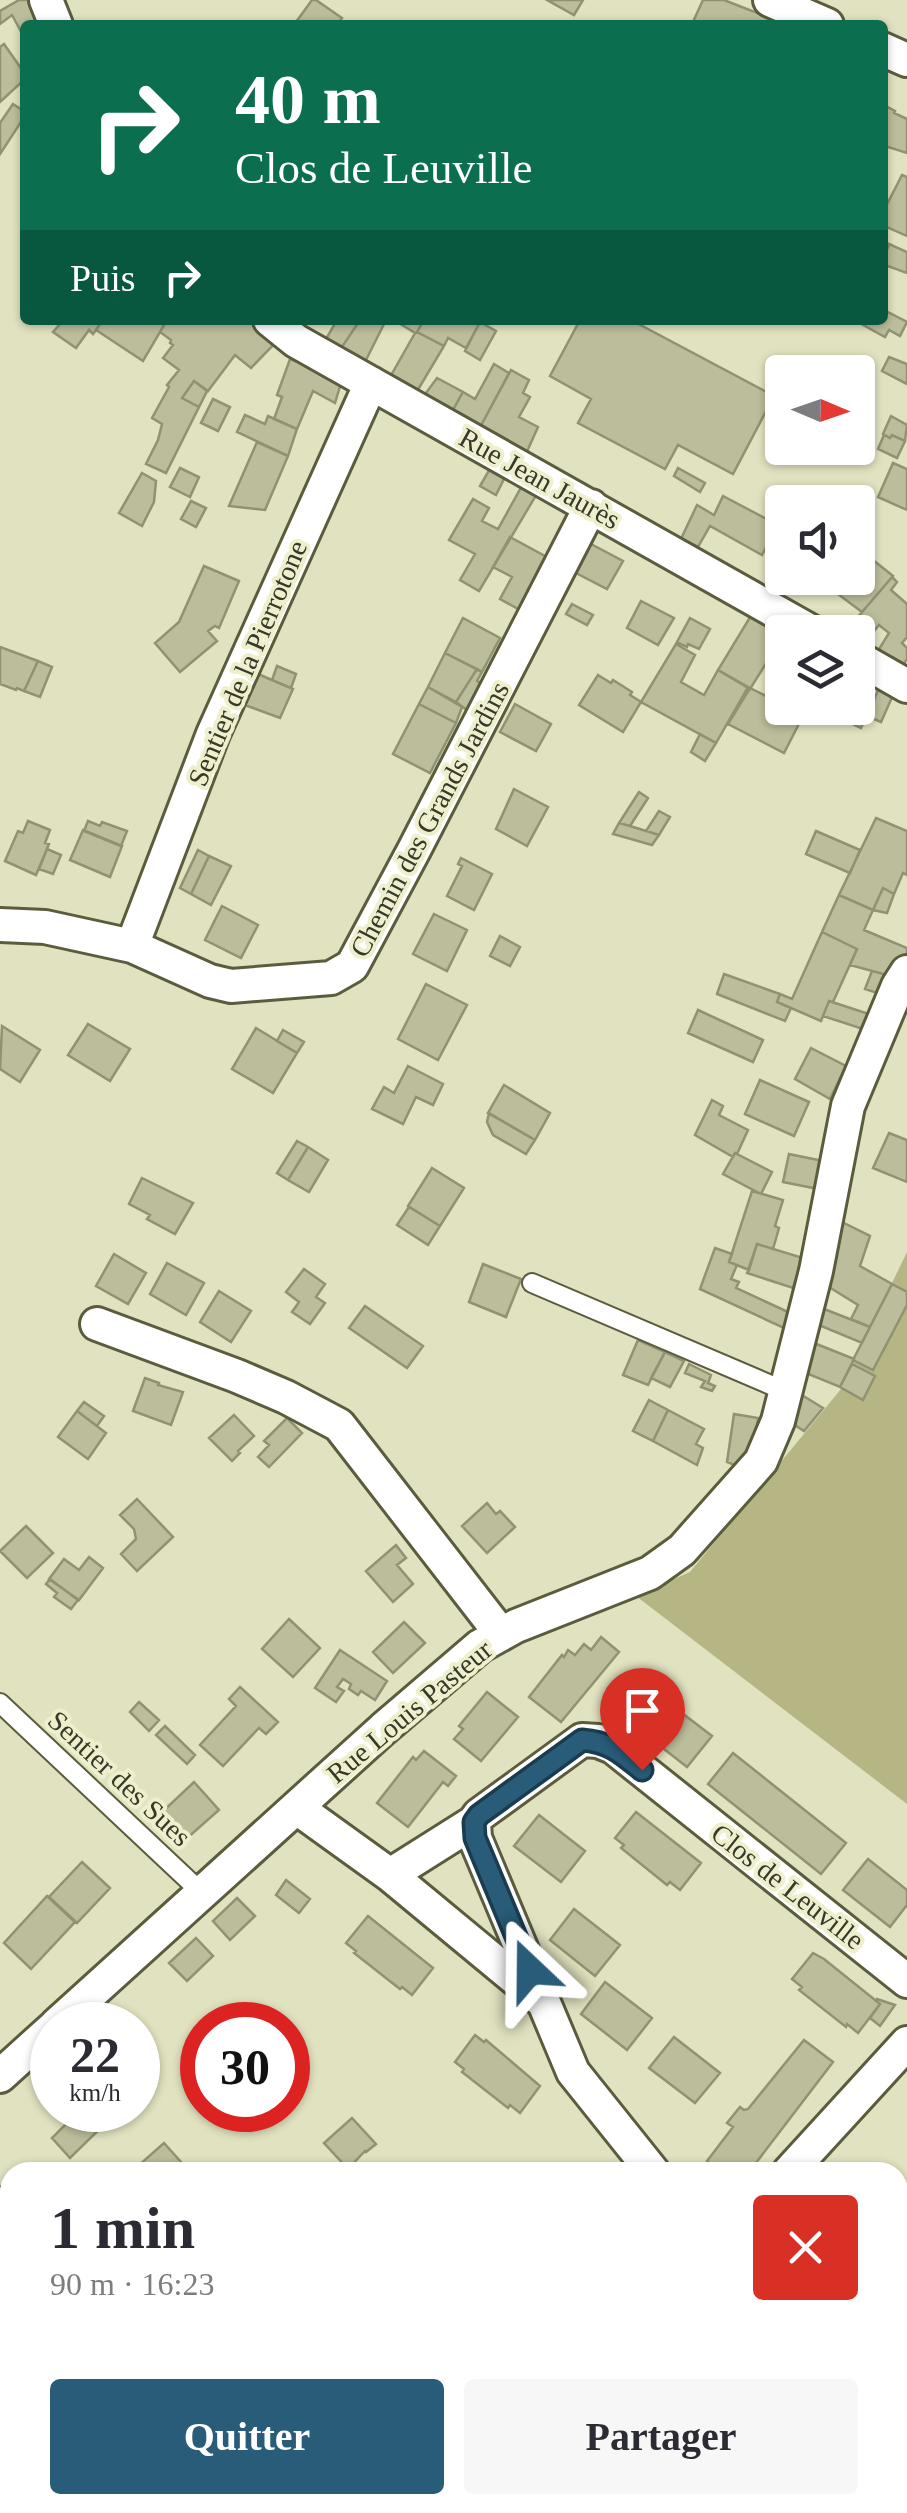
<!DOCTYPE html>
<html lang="fr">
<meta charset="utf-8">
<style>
:root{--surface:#fff;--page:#f7f7f7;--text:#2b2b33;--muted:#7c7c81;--accent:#285c79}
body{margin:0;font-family:"Times New Roman",serif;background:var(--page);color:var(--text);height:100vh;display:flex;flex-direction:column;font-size:38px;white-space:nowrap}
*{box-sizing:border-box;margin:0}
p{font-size:32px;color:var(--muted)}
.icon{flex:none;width:55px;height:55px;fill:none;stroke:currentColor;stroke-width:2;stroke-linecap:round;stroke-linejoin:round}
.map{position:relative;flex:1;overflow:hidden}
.side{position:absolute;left:0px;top:2162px;width:908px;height:352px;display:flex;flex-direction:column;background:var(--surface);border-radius:30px 30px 0 0;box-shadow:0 2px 8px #0004}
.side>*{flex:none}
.banner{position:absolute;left:20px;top:20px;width:868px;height:305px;border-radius:10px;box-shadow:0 2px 8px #0004;background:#0b6e4f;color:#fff;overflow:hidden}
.needle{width:65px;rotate:92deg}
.controls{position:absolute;left:765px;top:355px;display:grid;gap:20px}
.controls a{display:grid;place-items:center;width:110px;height:110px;border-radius:10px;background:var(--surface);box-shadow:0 2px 8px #0004;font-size:50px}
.speed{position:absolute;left:30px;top:2002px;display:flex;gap:20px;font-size:50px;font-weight:700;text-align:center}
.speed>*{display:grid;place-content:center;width:130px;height:130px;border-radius:50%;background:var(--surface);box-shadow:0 2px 8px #0004;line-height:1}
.speed small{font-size:25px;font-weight:400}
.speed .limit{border:15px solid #d22;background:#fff;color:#111}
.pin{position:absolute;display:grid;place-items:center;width:85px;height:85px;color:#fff;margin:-102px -42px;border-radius:50% 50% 50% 0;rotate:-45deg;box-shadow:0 0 10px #0007}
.pin .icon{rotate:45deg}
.me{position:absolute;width:110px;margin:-55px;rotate:337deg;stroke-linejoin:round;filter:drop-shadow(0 0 8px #0008)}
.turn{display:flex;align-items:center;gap:35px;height:210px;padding:0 50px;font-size:45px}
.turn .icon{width:130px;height:130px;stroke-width:2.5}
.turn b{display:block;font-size:70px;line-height:85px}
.then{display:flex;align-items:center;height:95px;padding:0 50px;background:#0003;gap:20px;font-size:38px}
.round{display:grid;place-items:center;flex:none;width:105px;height:105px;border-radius:10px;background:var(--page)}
.overview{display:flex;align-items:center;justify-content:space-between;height:170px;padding:0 50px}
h1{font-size:60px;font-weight:700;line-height:75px}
.primary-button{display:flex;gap:20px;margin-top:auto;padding:20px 50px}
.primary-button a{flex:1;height:115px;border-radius:10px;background:var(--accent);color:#fff;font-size:40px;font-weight:700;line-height:115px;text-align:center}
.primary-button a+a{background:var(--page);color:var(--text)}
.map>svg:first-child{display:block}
.green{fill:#b5b683}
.building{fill:#bcbd9b;stroke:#919271;stroke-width:2.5}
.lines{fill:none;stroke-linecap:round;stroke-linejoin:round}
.lane-casing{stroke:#5b5c3d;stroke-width:22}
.street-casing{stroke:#5b5c3d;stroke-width:38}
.lane{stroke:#fff;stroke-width:18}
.street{stroke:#fff;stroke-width:32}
.route-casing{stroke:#1a3c4f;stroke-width:25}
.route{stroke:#285c79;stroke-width:18}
.labels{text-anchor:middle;stroke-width:8;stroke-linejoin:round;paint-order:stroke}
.street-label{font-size:28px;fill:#38382a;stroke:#eeefcc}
</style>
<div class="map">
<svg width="907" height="2513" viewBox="0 0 907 2513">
<rect width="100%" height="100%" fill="#e1e2bf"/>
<!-- green -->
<path class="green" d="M 907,1252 L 907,1804 L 636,1596 L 690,1572 L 841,1389 Z"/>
<!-- building -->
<path class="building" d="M 19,0 L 33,0 L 41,25 L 25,25 L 25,39 L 12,15 L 0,24 L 0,11 Z
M 312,0 L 316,0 L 342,18 L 337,25 L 300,25 L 296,22 Z
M 547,0 L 583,0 L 574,15 Z
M 703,0 L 724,0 L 788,25 L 695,25 L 692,24 Z
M 4,44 L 25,74 L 25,79 L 0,102 L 0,47 Z
M 13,104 L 25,112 L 25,116 L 0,154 L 0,123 Z
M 882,104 L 895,111 L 894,113 L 907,119 L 907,153 L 882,145 Z
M 902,175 L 907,177 L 907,236 L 882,225 L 882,214 Z
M 889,244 L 907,252 L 907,273 L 882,264 Z
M 882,309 L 907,322 L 900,336 L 889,330 L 885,337 L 854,320 L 882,320 Z
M 55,320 L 103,320 L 93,334 L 89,330 L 76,348 L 53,332 L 60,324 Z
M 103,320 L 167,320 L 143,361 L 96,330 Z
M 167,320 L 249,320 L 276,342 L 251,368 L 235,355 L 208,391 L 194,381 L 182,398 L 199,407 L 166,473 L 146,464 L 158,440 L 162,424 L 152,418 L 169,387 L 167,385 L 179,370 L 163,358 L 173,345 L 170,343 L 171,340 L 160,332 Z
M 337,320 L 360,320 L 338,353 L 323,344 Z
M 360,320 L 386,320 L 362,368 L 338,353 Z
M 394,320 L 424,320 L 417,332 L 444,346 L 416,393 L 389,379 L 415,333 Z
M 424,320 L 477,320 L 480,322 L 466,348 L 448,338 L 444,346 L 417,332 Z
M 580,320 L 631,320 L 774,396 L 733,474 L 678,445 L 665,469 L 578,423 L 591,399 L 550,376 Z
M 480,322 L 496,331 L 480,360 L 465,351 Z
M 889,357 L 907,364 L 907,384 L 882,371 Z
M 290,359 L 320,370 L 341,383 L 335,403 L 313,391 L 297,429 L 274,419 L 282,397 L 277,395 Z
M 494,364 L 509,373 L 477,433 L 449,417 L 463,392 L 475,399 Z
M 511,370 L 529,380 L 523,393 L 530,397 L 519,417 L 538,427 L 524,458 L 477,433 Z
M 437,378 L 463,392 L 449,417 L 420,401 Z
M 194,381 L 207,391 L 199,407 L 182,398 Z
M 213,399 L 230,407 L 218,431 L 201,423 Z
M 245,415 L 265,424 L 268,416 L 297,429 L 288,456 L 237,432 Z
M 891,416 L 907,425 L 905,441 L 892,435 L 890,438 L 883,434 Z
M 884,435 L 890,438 L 892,435 L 905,441 L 897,458 L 878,449 Z
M 257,442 L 288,456 L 265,510 L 229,506 Z
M 893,463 L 907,469 L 907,510 L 878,497 Z
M 491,467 L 506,475 L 496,495 L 480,486 Z
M 180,468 L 199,477 L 190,497 L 170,487 Z
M 678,468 L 705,483 L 700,492 L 674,476 Z
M 142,473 L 156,481 L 154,502 L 142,526 L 119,513 Z
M 523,484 L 538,492 L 479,591 L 460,580 L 475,554 L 449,540 L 473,499 L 489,508 L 482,521 L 498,529 Z
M 723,496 L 778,525 L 762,555 L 710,526 L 698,547 L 681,539 L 697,505 L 714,515 Z
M 191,501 L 206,508 L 196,527 L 181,519 Z
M 510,537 L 554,561 L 520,610 L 500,599 L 512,577 L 493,567 Z
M 591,544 L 623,561 L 607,589 L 576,573 Z
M 863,552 L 893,576 L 862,612 L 834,591 L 844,578 L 858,578 L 858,559 Z
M 204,566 L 239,581 L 219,628 L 215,626 L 208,631 L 217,641 L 180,672 L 155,643 L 179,622 Z
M 892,577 L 897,582 L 891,590 L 907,604 L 907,637 L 902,643 L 907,648 L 907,659 L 900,669 L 876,654 L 889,633 L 879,625 L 862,646 L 858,643 L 858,632 L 845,632 Z
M 641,601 L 674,618 L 658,645 L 627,628 Z
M 572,604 L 593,615 L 587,625 L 566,614 Z
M 752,614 L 783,632 L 782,638 L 750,689 L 718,670 Z
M 463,618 L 500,638 L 482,672 L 445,653 Z
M 690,618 L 710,629 L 699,649 L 688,644 L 687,647 L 677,642 Z
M 676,644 L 695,655 L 681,682 L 704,695 L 718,670 L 748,687 L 716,743 L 641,702 Z
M 0,647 L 38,661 L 24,691 L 17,688 L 16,690 L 0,684 Z
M 445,653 L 477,669 L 456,702 L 428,687 Z
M 38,661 L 52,667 L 40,697 L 24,691 Z
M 277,666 L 296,674 L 291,688 L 272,680 Z
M 477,669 L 482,672 L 477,681 L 488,686 L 472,714 L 456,702 Z
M 258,674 L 293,689 L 280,718 L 245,705 Z
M 598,675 L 611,683 L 613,680 L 632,692 L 630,695 L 641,702 L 623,732 L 579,705 Z
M 428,687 L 462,707 L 456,723 L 419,704 Z
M 750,688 L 768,697 L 770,695 L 782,702 L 782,708 L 803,716 L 784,753 L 728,724 Z
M 879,688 L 893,695 L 881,722 L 867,716 Z
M 858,697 L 872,703 L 861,728 L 840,718 L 845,708 L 858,708 Z
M 419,704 L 456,723 L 430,773 L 393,754 Z
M 515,704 L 551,724 L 536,751 L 500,732 Z
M 700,734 L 716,743 L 705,761 L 691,752 Z
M 514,789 L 548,807 L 527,846 L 496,829 Z
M 639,792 L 648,798 L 630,826 L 619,823 Z
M 659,811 L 670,817 L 659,835 L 646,831 Z
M 876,818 L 907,831 L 907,875 L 903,873 L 894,894 L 883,888 L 873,910 L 839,895 Z
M 28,821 L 50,830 L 45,843 L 49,844 L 36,875 L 5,861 L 18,831 L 23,833 Z
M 88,821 L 100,826 L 102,822 L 127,831 L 121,846 L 84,831 Z
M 619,823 L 630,826 L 659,835 L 652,845 L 613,834 Z
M 83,830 L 122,846 L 110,877 L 70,860 Z
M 816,831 L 860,850 L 850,873 L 806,854 Z
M 47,849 L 61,855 L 53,874 L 39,869 Z
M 198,850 L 209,856 L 191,894 L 180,888 Z
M 209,856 L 231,866 L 211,905 L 191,894 Z
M 461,858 L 492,874 L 474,910 L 447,896 L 462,866 L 458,864 Z
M 883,888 L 894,894 L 887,913 L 873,910 Z
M 839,895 L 873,910 L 864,930 L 907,948 L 907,953 L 887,975 L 850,965 L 857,949 L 822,932 Z
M 222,906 L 258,925 L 241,958 L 205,940 Z
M 434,914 L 467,930 L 447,971 L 413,954 Z
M 822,932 L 857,949 L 833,1002 L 829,1001 L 821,1021 L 777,1002 L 780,994 L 792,999 Z
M 500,936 L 520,947 L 510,966 L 490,956 Z
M 872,971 L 887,975 L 880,994 L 865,989 Z
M 724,974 L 780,994 L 777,1002 L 791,1008 L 785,1021 L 717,994 Z
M 426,984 L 467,1005 L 438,1060 L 398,1039 Z
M 829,1001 L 872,1015 L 866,1030 L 823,1016 Z
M 698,1010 L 763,1040 L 753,1062 L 688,1033 Z
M 88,1024 L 130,1049 L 110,1081 L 68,1055 Z
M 2,1026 L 40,1050 L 20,1082 L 0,1069 Z
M 256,1028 L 297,1053 L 273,1093 L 232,1069 Z
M 283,1030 L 304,1042 L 297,1053 L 277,1041 Z
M 811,1048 L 846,1066 L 830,1099 L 795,1079 Z
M 408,1066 L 443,1084 L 433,1105 L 416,1097 L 403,1124 L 372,1109 L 384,1087 L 394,1093 Z
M 760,1080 L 809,1102 L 794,1136 L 745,1114 Z
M 504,1085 L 550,1113 L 535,1140 L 488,1113 Z
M 712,1100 L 723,1106 L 719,1115 L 748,1130 L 737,1154 L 735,1153 L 733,1157 L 695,1135 Z
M 489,1113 L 535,1140 L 526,1154 L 493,1135 L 487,1122 Z
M 889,1133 L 907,1140 L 907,1182 L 873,1168 Z
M 297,1141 L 308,1147 L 288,1180 L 277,1173 Z
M 308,1147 L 328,1160 L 309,1192 L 288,1180 Z
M 735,1153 L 772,1172 L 761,1194 L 723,1174 Z
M 789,1154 L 823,1161 L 818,1189 L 783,1182 Z
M 432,1168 L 464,1188 L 440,1226 L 408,1206 Z
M 142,1178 L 193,1203 L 175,1234 L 147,1219 L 150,1215 L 129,1204 Z
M 752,1191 L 783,1200 L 775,1226 L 779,1228 L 773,1249 L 757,1244 L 749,1270 L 729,1262 Z
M 409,1207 L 440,1226 L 428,1245 L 397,1225 Z
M 838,1220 L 870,1236 L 860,1266 L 892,1284 L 870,1327 L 851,1319 L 858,1305 L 824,1284 Z
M 757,1244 L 803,1258 L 793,1288 L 747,1273 Z
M 715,1248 L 732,1254 L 729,1262 L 737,1265 L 731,1279 L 739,1282 L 736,1288 L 788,1312 L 784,1328 L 700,1289 Z
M 114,1254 L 146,1273 L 128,1304 L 96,1286 Z
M 167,1263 L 204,1283 L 186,1315 L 150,1294 Z
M 483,1264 L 521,1279 L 506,1317 L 469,1302 Z
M 304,1269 L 325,1284 L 316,1297 L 325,1303 L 310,1324 L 292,1312 L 299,1302 L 286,1292 Z
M 892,1284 L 907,1292 L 907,1305 L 873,1370 L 853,1360 Z
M 219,1291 L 251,1311 L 231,1342 L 200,1322 Z
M 365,1306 L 423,1346 L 407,1368 L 349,1328 Z
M 819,1307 L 870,1327 L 862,1343 L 814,1323 Z
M 638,1340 L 665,1352 L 648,1385 L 623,1375 Z
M 809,1341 L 854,1359 L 840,1387 L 801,1371 Z
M 665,1352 L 684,1361 L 670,1387 L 651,1378 Z
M 689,1364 L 711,1375 L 708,1383 L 715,1386 L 712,1391 L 701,1387 L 705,1381 L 685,1373 Z
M 852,1364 L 875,1376 L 863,1400 L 840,1387 Z
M 145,1378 L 159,1383 L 158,1385 L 183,1392 L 171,1425 L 133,1411 Z
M 797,1392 L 823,1408 L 804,1431 L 787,1420 Z
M 649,1400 L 668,1410 L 653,1441 L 633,1431 Z
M 84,1402 L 104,1416 L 97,1426 L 77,1411 Z
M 668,1410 L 704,1429 L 696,1444 L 703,1448 L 697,1465 L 653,1441 Z
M 77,1411 L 106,1433 L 88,1459 L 58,1437 Z
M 734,1414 L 758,1418 L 754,1448 L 748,1448 L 747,1455 L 737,1466 L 727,1462 Z
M 234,1415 L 254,1436 L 238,1451 L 240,1453 L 232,1461 L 209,1438 Z
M 287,1418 L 302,1433 L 269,1467 L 258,1457 L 269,1445 L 264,1441 Z
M 137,1499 L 173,1537 L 137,1571 L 121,1554 L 136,1539 L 134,1529 L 120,1515 Z
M 487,1503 L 496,1514 L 500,1511 L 515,1527 L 487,1553 L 462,1526 Z
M 26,1526 L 53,1553 L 27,1578 L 0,1551 Z
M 396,1545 L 406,1558 L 397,1565 L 413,1584 L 393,1602 L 366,1571 Z
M 89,1557 L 103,1568 L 79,1600 L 49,1579 L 64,1559 L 79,1570 Z
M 50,1579 L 78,1600 L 71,1609 L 54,1597 L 57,1593 L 46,1584 Z
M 289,1619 L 320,1648 L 293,1677 L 262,1649 Z
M 404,1622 L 425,1643 L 393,1673 L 373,1652 Z
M 601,1637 L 619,1652 L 561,1722 L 529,1697 L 562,1655 L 564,1657 L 568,1650 L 575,1655 L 584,1644 L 591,1650 Z
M 340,1650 L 387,1681 L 375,1700 L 361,1691 L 358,1695 L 349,1689 L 351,1684 L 343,1679 L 337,1687 L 344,1691 L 336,1702 L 315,1688 Z
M 240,1687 L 278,1722 L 266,1734 L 259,1728 L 223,1766 L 200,1745 L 236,1706 L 229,1699 Z
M 487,1692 L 518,1717 L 481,1761 L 454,1739 L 463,1729 L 459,1726 Z
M 665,1700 L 712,1736 L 687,1767 L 641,1731 Z
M 139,1702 L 159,1720 L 149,1731 L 130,1712 Z
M 165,1726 L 195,1755 L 187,1764 L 156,1735 Z
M 424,1751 L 456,1776 L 448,1786 L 443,1782 L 408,1827 L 377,1803 L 413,1757 L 416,1760 Z
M 733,1753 L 846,1843 L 821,1874 L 708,1784 Z
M 194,1782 L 219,1810 L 185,1840 L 161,1813 Z
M 636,1812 L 701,1863 L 680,1890 L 670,1882 L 667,1885 L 621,1848 L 624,1845 L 615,1838 Z
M 539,1815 L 585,1851 L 561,1882 L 514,1846 Z
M 868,1859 L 907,1890 L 907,1905 L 890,1927 L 843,1890 Z
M 82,1862 L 110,1888 L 77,1923 L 49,1897 Z
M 286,1880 L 310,1899 L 299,1913 L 276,1895 Z
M 47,1896 L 75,1922 L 31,1969 L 4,1943 Z
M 237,1898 L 255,1916 L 230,1940 L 213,1921 Z
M 574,1909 L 620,1945 L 595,1976 L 550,1940 Z
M 368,1916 L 433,1968 L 412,1995 L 402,1987 L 400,1989 L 354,1953 L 356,1951 L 346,1943 Z
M 196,1938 L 213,1956 L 187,1981 L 169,1963 Z
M 813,1953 L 824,1959 L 880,2004 L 858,2033 L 847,2024 L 846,2027 L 799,1990 L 802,1987 L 792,1979 Z
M 605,1982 L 652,2018 L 627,2050 L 581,2014 Z
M 877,1999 L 895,2005 L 880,2026 L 870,2018 L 880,2004 L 876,2001 Z
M 255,2011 L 280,2023 L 279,2025 L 249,2025 Z
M 475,2035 L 484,2042 L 486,2040 L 540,2086 L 520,2113 L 510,2105 L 508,2108 L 462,2072 L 464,2069 L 455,2062 Z
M 674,2037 L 720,2073 L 695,2103 L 649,2068 Z
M 804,2040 L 833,2062 L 749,2172 L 721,2172 L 707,2161 L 733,2127 L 727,2123 L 740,2107 L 744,2110 L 748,2109 Z
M 71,2110 L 112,2110 L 115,2114 L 70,2158 L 52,2138 L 75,2115 Z
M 352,2118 L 376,2144 L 366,2152 L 365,2151 L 348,2169 L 324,2143 Z
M 164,2143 L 190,2172 L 145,2172 L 139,2165 Z
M 6,2284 L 10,2286 L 10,2328 L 0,2324 L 0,2295 Z"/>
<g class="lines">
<!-- lane casing -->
<g class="lane-casing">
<path id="lane" d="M 532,1283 L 785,1391
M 0,1703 L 202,1893"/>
</g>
<!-- street casing -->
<g class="street-casing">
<path id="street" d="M 46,0 L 56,25
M 770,0 L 827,25
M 882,49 L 907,60
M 270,320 L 296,341 L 812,632
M 858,658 L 907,686
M 0,925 L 45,927 L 132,946 L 210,981 L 231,986 L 331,978 L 352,966 L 414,850 L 591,506
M 132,946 L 213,734 L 371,383
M 97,1324 L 237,1376 L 286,1397 L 339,1425 L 501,1634
M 297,1808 L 390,1875 L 541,2000
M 390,1875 L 474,1822
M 56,2025 L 383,1729 L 480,1646 L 516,1626 L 650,1573 L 682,1550 L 761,1461 L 778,1421 L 816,1271 L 848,1106 L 898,986 L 907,972
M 0,2076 L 52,2029
M 653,2172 L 573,2072 L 475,1838 L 474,1822 L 479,1815 L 582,1740 L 598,1741 L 613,1747 L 907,1981
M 789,2172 L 907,2043
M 0,2204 L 10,2211
M 396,2505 L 403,2513"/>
</g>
<!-- lane -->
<use href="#lane" class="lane"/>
<!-- street -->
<use href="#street" class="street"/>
</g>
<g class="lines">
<!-- route casing -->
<g class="route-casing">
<path id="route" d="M 530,1970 L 475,1838 L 474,1822 L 479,1815 L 582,1740 C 610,1742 621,1753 642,1770"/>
</g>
<!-- route -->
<use href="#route" class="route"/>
</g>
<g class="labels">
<!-- street labels -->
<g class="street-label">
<text transform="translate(540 478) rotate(29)" y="10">Rue Jean Jaurès</text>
<text transform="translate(247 663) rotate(-67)" y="10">Sentier de la Pierrotone</text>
<text transform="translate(429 819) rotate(-62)" y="10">Chemin des Grands Jardins</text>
<text transform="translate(409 1711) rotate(-40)" y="10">Rue Louis Pasteur</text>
<text transform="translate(120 1778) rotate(43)" y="10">Sentier des Sues</text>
<text transform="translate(788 1886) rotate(38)" y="10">Clos de Leuville</text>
</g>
</g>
</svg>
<div class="controls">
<a><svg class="needle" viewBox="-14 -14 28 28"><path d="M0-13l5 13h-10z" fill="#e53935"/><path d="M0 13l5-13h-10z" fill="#7c7c81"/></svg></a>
<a><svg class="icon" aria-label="sound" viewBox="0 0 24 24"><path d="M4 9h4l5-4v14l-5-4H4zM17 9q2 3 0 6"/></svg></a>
<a><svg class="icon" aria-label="layers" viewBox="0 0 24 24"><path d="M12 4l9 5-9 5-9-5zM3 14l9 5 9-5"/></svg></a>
</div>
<div class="speed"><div>22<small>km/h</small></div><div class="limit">30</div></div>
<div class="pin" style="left:642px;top:1770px;background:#d93025"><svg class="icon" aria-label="arrive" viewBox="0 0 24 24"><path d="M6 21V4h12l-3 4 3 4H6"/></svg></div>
<svg class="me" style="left:530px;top:1970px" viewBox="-20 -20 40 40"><path d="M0-17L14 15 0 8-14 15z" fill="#285c79" stroke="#fff" stroke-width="4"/></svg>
<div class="banner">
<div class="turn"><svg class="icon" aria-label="right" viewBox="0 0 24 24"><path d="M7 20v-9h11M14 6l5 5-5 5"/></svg><div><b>40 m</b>Clos de Leuville</div></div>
<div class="then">Puis<svg class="icon" aria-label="right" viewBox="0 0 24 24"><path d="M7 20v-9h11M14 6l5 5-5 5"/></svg></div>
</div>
<section class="side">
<div class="overview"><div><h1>1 min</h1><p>90 m · 16:23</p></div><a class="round" style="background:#d93025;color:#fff"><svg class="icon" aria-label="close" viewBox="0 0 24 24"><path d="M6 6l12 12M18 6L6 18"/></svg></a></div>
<div class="primary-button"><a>Quitter</a><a>Partager</a></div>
</section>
</div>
